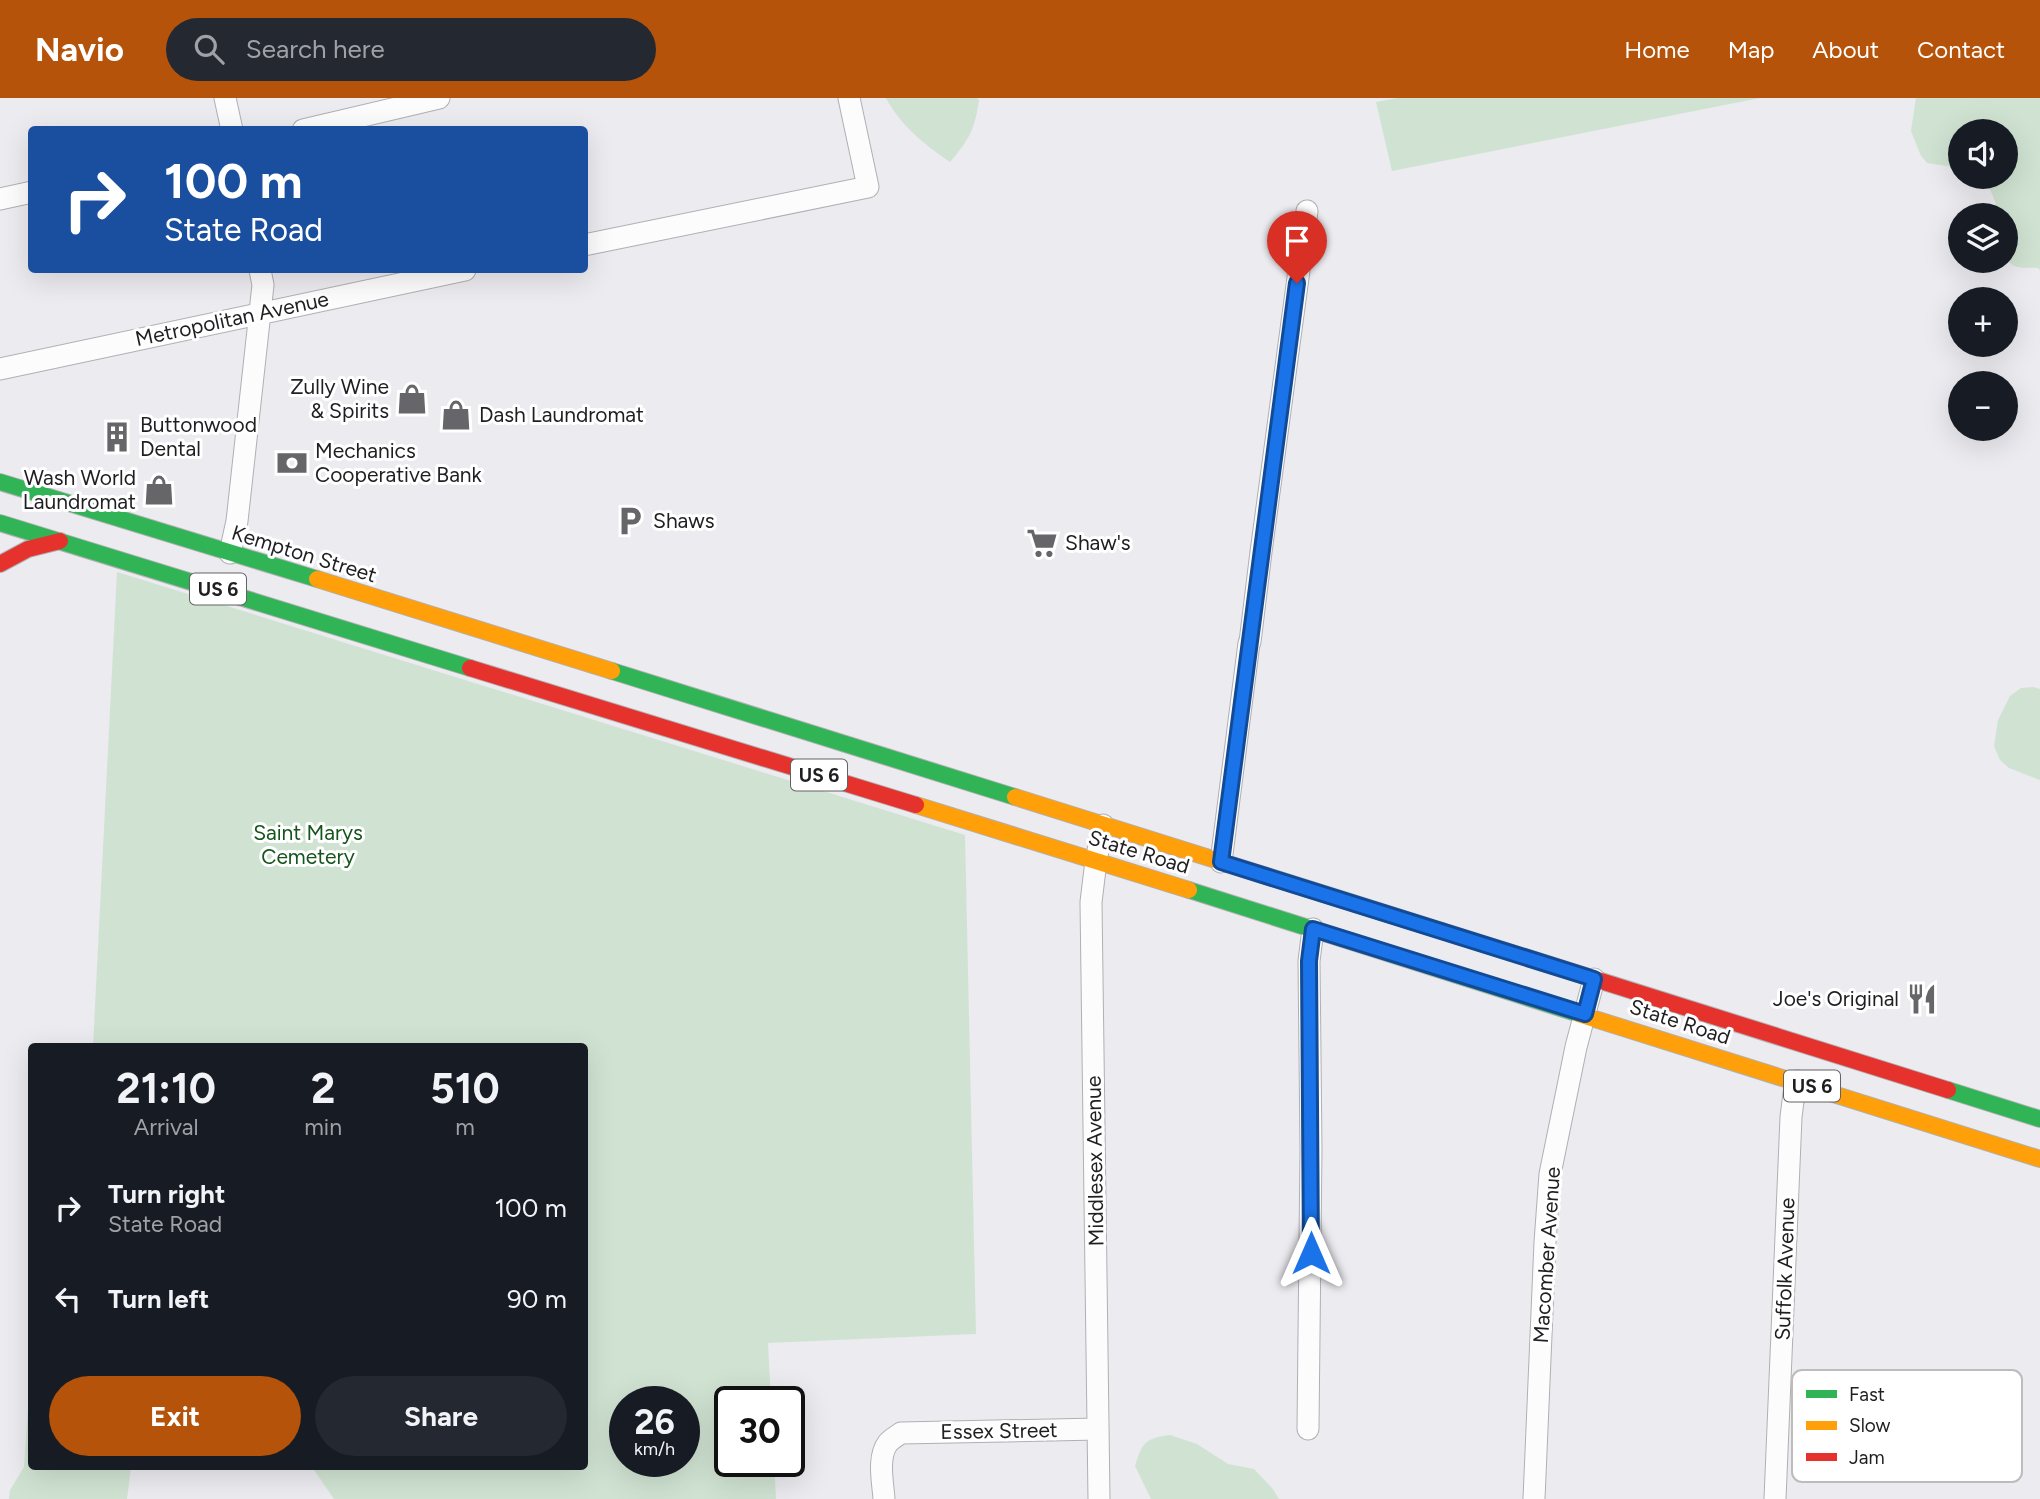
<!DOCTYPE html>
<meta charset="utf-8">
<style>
:root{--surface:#171b24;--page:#242831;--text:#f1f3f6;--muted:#9ea1a6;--accent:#b45309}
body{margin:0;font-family:Figtree,sans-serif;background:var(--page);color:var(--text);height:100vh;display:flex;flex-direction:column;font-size:26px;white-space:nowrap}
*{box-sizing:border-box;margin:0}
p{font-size:23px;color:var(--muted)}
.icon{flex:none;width:38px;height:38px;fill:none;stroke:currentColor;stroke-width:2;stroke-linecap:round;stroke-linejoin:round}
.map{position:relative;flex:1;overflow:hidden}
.details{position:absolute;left:28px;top:945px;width:560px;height:427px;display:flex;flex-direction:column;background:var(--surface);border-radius:7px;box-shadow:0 7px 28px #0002}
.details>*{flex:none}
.hud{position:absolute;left:28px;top:28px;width:560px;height:147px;border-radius:7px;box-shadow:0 7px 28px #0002;background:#1a4fa0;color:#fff;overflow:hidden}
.controls{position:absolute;left:1948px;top:21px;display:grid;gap:14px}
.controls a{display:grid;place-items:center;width:70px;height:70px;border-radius:50%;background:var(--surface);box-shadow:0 7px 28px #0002;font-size:35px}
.speed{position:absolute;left:609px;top:1288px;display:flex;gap:14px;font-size:35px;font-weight:700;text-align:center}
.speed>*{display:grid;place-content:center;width:91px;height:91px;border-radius:50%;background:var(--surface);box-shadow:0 7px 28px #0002;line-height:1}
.speed small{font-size:18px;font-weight:400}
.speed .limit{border:4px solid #111;border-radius:10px;background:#fff;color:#111}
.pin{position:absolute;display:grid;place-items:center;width:60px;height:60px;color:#fff;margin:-72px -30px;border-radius:50% 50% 50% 0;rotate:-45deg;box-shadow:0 0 7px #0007}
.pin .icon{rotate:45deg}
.me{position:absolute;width:77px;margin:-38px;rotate:0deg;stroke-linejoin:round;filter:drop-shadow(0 0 5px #0008)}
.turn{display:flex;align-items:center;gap:24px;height:147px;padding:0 21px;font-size:32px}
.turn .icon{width:91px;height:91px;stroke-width:2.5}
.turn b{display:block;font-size:49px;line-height:60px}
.eta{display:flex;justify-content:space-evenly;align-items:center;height:119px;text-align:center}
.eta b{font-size:42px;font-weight:700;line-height:49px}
.cta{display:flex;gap:14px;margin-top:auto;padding:14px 21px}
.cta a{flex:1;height:80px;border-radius:42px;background:var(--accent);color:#fff;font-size:28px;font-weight:700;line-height:80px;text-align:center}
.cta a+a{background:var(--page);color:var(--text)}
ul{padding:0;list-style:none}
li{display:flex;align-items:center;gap:21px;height:91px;padding:0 21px}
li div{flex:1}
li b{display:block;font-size:26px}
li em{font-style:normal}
header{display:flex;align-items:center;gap:42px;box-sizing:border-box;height:98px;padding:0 35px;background:var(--accent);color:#fff}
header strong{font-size:33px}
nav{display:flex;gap:38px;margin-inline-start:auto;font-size:24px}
.search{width:490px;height:63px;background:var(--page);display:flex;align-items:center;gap:18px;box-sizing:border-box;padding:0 24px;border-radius:38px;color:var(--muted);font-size:26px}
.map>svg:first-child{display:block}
.green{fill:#d0e3d2;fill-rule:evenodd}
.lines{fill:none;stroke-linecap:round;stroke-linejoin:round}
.street-casing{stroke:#b0b0b4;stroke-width:23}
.fast-casing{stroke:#b0b0b4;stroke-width:18}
.slow-casing{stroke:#b0b0b4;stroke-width:18}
.jam-casing{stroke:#b0b0b4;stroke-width:18}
.street{stroke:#fcfcfd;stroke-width:21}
.fast{stroke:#30b455;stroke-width:16}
.slow{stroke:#ff9f0a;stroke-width:16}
.jam{stroke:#e5322d;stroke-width:16}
.route-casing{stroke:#114b97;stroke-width:18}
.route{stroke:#1a73e8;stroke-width:12}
.labels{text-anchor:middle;stroke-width:6;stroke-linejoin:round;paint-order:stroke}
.shield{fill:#fff;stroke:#626264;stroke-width:2}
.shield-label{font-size:19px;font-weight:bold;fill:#1f1f22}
.street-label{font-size:21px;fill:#1f1f22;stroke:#fff}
.poi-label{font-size:21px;fill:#1f1f22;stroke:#fff;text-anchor:start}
.park-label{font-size:21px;fill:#15551b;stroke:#fff}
.key{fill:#fff;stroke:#bcbcbd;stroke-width:2}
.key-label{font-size:19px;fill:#1f1f22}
</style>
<header>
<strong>Navio</strong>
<div class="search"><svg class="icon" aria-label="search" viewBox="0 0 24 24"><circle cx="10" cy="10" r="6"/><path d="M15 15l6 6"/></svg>Search here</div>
<nav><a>Home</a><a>Map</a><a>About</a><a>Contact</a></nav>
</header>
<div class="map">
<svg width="2040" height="1401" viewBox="0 0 2040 1401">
<rect width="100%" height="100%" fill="#ebebf0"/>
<!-- green -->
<path class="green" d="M 886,0 L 977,0 L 979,2 C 975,31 969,42 950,64 C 925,47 900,27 886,0 Z
M 1398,0 L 1760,0 L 1392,73 L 1376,4 Z
M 1916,0 L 2040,0 L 2040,172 L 2038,170 C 2025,169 2012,173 2006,159 L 2006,117 L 1998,117 C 1997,105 1990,88 1981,79 L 2006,79 L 2006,33 L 1960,33 L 1960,70 L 1927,65 L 1921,58 L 1911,33 Z
M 117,474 L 965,737 L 976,1236 L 768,1245 L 771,1304 L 730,1304 L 730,1363 L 774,1363 L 776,1401 L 334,1401 L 312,1369 L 584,1368 L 584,948 L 93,948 ZM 625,1304 L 684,1304 L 684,1363 L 625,1363 Z
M 2033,589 L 2040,591 L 2040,682 L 2009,670 L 2000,662 L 1994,648 L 1998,622 L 2010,598 L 2021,590 Z
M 28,1311 L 31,1312 L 32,1368 L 131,1369 L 127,1401 L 9,1401 L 10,1392 L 24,1369 Z
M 1170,1337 L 1197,1346 L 1228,1366 L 1254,1371 L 1272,1390 L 1279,1401 L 1151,1401 L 1135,1368 C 1142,1345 1145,1340 1170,1337 Z"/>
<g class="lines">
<!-- street casing -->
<g class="street-casing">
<path id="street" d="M 225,0 L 232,32
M 303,32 L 439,0
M 0,101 L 32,94
M 584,147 L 868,89 L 849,0
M 0,271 L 465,172
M 230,455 L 237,423 L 263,187 L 260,172
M 1221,764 L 1249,545 L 1250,544 L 1261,454 L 1307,113
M 1308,1331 L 1311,1051 L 1309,863 L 1313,831
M 884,1401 C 883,1385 877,1359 888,1345 C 891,1341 897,1338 901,1335 L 1098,1331
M 1099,1401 L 1091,804 L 1096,763 L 1103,727
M 1534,1401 L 1545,1144 L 1550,1076 L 1576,949 L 1594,881
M 1775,1401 L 1791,1019 L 1794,995 L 1797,983"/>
</g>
<!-- fast casing -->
<g class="fast-casing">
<path id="fast" d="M 0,384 L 317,481
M 0,425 L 470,570
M 612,573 L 1015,699
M 1189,792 L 1579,916
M 1948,992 L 2040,1021"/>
</g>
<!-- slow casing -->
<g class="slow-casing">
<path id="slow" d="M 317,481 L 612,573
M 1015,699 L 1442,833
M 916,707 L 1189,792
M 1579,916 L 2040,1061"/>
</g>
<!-- jam casing -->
<g class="jam-casing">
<path id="jam" d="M 0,466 L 28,451 L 60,443
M 470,570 L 916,707
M 1442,833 L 1948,992"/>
</g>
<!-- street -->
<use href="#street" class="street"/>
<!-- fast -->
<use href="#fast" class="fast"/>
<!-- slow -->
<use href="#slow" class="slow"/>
<!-- jam -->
<use href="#jam" class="jam"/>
</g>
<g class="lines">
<!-- route casing -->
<g class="route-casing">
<path id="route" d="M 1297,185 L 1221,764 L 1594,881 L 1585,916 L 1313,831 L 1309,863 L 1311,1155"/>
</g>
<!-- route -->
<use href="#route" class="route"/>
</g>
<!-- icons -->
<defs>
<g id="shop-bare" transform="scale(2.415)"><path d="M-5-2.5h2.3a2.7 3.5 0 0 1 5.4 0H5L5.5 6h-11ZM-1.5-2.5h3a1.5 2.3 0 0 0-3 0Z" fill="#66666a" stroke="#fff" stroke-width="2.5" paint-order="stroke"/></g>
<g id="building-bare" transform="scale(2.415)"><path d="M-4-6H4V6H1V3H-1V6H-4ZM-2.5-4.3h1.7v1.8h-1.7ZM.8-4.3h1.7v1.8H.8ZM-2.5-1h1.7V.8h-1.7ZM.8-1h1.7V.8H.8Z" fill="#66666a" stroke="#fff" stroke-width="2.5" paint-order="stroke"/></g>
<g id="bank-bare" transform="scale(2.415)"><path d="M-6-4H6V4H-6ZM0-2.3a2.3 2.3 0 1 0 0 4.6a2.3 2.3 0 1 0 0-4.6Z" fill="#66666a" stroke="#fff" stroke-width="2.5" paint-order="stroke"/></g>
<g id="parking-bare" transform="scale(2.415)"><path d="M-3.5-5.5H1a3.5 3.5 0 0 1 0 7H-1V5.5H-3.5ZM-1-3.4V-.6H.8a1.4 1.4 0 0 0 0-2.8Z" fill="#66666a" stroke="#fff" stroke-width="2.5" paint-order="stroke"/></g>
<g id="supermarket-bare" transform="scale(2.415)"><path d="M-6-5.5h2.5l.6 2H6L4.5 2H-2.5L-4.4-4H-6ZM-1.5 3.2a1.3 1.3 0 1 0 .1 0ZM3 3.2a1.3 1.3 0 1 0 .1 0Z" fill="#66666a" stroke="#fff" stroke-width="2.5" paint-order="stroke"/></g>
<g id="restaurant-bare" transform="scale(2.415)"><path d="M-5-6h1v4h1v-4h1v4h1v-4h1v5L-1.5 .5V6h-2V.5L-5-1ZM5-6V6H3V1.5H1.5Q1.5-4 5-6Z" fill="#66666a" stroke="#fff" stroke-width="2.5" paint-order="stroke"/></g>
</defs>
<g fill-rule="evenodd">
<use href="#shop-bare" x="412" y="301"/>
<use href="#shop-bare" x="456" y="317"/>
<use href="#building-bare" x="117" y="339"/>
<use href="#bank-bare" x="292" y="365"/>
<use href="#shop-bare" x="159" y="392"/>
<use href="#parking-bare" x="630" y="423"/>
<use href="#supermarket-bare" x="1042" y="445"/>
<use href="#restaurant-bare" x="1922" y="901"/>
</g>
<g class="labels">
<!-- shield labels -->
<g class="shield">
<rect x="190" y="475.5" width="56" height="31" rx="5"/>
<rect x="791" y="661.5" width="56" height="31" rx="5"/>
<rect x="1784" y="972.5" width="56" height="31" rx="5"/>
</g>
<g class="shield-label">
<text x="218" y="498">US 6</text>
<text x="819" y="684">US 6</text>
<text x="1812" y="995">US 6</text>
</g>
<!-- street labels -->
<g class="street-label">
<text transform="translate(232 221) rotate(-12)" y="7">Metropolitan Avenue</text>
<text transform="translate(304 456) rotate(17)" y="7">Kempton Street</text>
<text transform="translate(1139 754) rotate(17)" y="7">State Road</text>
<text transform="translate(1680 924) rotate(18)" y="7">State Road</text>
<text transform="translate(1095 1063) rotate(-91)" y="7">Middlesex Avenue</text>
<text transform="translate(1547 1157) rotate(-86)" y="7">Macomber Avenue</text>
<text transform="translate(1785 1171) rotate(-88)" y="7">Suffolk Avenue</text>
<text transform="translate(999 1333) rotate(-1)" y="7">Essex Street</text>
</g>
<!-- poi labels -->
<g class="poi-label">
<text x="389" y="296" text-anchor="end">Zully Wine<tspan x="389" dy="24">&amp; Spirits</tspan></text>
<text x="479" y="324">Dash Laundromat</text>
<text x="140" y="334">Buttonwood<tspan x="140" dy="24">Dental</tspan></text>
<text x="315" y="360">Mechanics<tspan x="315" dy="24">Cooperative Bank</tspan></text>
<text x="136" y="387" text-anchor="end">Wash World<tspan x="136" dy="24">Laundromat</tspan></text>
<text x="653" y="430">Shaws</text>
<text x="1065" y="452">Shaw's</text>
<text x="1899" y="908" text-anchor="end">Joe's Original</text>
</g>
<!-- park labels -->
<g class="park-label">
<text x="308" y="742">Saint Marys<tspan x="308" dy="24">Cemetery</tspan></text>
</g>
</g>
<!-- legend -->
<rect x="1792" y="1272" width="230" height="112" rx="10" class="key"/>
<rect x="1806" y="1292" width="31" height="8" fill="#30b455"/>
<rect x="1806" y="1323" width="31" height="9" fill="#ff9f0a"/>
<rect x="1806" y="1355" width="31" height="8" fill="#e5322d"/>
<g class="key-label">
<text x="1849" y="1303">Fast</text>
<text x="1849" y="1334">Slow</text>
<text x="1849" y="1366">Jam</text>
</g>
</svg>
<div class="controls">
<a><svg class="icon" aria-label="sound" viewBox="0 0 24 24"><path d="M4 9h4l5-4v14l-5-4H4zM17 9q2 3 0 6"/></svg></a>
<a><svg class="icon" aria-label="layers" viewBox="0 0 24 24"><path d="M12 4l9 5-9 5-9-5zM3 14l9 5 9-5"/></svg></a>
<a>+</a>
<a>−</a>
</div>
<div class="speed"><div>26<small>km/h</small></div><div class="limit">30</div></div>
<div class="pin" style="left:1297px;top:185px;background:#d93025"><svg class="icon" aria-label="arrive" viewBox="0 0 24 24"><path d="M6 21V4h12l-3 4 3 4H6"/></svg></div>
<svg class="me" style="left:1311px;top:1155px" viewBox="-20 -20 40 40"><path d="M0-17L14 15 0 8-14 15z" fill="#1a73e8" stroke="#fff" stroke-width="4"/></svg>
<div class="hud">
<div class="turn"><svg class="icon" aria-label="right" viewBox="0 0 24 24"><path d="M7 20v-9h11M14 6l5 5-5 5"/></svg><div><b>100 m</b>State Road</div></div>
</div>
<section class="details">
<div class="eta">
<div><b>21:10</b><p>Arrival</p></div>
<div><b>2</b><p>min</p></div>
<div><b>510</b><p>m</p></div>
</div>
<ul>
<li><svg class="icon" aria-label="right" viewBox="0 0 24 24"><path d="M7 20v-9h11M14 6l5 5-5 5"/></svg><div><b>Turn right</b><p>State Road</p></div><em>100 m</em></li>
<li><svg class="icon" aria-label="left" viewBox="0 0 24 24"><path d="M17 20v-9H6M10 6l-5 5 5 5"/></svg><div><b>Turn left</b></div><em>90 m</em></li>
</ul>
<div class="cta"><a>Exit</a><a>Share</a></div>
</section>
</div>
